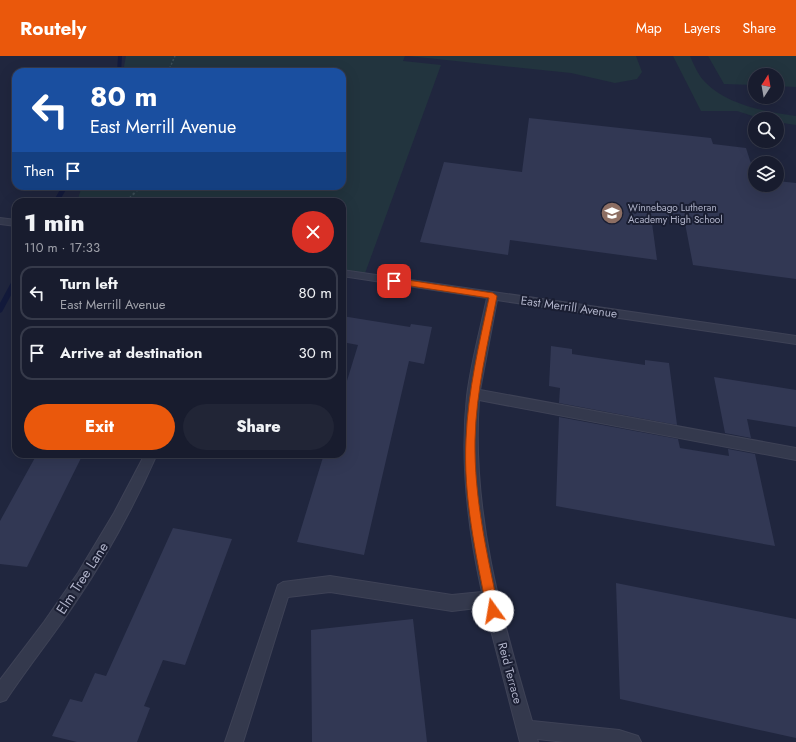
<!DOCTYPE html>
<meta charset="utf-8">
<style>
:root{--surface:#181c2e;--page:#212536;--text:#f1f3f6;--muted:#9fa1aa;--line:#363a4a;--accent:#ea580c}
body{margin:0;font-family:Jost,sans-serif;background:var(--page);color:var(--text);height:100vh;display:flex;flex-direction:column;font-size:15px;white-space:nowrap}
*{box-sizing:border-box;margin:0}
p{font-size:13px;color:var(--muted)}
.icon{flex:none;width:22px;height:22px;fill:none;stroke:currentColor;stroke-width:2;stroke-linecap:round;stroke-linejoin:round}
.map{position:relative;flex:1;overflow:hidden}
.panel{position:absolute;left:12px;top:142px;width:334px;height:260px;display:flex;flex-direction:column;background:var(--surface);border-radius:12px;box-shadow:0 4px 16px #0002,0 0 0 1px var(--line)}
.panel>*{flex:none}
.banner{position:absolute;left:12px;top:12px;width:334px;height:122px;border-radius:12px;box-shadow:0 4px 16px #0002,0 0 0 1px var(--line);background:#1a4fa0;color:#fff;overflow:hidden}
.needle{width:26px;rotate:11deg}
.controls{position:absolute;left:748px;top:12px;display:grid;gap:8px}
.controls a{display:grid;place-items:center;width:36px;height:36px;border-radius:50%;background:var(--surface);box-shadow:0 4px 16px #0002,0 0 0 1px var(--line);font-size:20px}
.pin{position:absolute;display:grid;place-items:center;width:34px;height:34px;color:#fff;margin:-17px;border-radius:8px;box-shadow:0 2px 6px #0006}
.me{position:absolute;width:44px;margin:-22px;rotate:347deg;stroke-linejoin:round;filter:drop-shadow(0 0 3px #0008)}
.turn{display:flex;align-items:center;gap:14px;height:84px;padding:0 12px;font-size:18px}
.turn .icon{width:52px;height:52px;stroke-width:2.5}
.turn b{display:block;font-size:28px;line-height:34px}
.then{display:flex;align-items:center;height:38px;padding:0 12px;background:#0003;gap:8px;font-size:15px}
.round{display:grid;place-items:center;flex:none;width:42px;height:42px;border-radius:21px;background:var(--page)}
.headline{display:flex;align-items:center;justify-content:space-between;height:68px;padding:0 12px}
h1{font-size:24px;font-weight:800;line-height:30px}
.cta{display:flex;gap:8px;margin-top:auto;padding:8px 12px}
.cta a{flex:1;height:46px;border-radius:24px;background:var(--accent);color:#fff;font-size:16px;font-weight:800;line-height:46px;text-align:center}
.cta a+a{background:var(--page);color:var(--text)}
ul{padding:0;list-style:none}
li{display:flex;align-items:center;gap:12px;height:54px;margin:0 8px 6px;padding:0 4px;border:2px solid var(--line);border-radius:12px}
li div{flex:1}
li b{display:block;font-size:15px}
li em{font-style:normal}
header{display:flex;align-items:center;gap:24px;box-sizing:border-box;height:56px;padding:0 20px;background:var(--accent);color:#fff}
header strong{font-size:19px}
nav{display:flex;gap:22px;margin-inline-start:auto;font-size:14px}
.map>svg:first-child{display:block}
.green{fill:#22343e}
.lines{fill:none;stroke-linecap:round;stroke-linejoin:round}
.stream{fill:#131a3c;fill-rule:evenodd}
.building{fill:#323854}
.minor-casing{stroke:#3e4256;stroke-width:2}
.path-far1{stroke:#3b4e57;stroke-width:1.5;stroke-dasharray:2 2;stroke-linecap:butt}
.path{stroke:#3b4e57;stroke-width:2;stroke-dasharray:2.5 2.5;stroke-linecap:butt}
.minor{fill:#34394d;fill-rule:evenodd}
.route{fill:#ea580c;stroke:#983908}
.labels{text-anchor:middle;stroke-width:4;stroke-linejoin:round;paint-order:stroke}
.far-poi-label{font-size:10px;fill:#b0b3c9;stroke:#1a1e32;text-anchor:start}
.street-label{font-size:12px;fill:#b0b3c9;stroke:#1a1e32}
.near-street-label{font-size:14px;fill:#b0b3c9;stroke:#1a1e32}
</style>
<header>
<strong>Routely</strong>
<nav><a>Map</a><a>Layers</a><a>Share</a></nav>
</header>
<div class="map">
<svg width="796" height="686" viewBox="0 0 796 686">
<rect width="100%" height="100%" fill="#20263e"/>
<!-- green -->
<path class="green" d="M 126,0 L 405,0 L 403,5 L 441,9 L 364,220 L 342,217 L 342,146 L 77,146 L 82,130 L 342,130 L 342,16 L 123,16 Z
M 408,0 L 636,0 L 642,16 L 637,23 L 615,27 L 571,17 Z
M 673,0 L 690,0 C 694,9 698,19 705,26 C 727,49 766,56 796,60 L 796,69 L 777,66 L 777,63 L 762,63 L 737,55 L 701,55 Z
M 708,0 L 796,0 L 796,31 L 777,30 L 777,19 L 755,19 L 755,29 L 724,28 Z"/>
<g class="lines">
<!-- stream -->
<path class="stream" d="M 118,0 L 122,0 L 121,16 L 117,16 Z
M 62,130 L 68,130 L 59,146 L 53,146 Z
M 14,221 L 16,221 L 16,230 L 2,256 L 0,257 L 0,247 Z"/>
</g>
<!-- building -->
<path class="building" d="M 529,62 L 711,82 L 713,88 L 746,92 L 755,120 L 755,129 L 777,129 L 777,125 L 796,127 L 796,223 L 693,209 L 684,162 L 652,167 L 657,204 L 510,184 L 508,199 L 420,186 L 444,106 L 522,116 Z
M 342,260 L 410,271 L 411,268 L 432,271 L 424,308 L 409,305 L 364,499 L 297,486 L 324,398 L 342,398 L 342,341 L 358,289 L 342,286 Z
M 551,290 L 572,293 L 572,298 L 645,309 L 645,304 L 669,307 L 677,369 L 559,347 L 560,332 L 549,330 Z
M 714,321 L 796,334 L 796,371 L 747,363 L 751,382 L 725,377 Z
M 559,361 L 678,383 L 680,392 L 729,400 L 728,393 L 755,398 L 775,490 L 556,450 Z
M 37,398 L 83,398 L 27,511 L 0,508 L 0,465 Z
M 173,472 L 232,483 L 185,609 L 163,604 L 144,650 L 150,652 L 137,686 L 77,686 L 52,680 L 70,643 L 82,646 L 95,617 L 106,620 Z
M 616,527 L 796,563 L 796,682 L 620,643 Z
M 413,563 L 427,686 L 312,686 L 311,574 Z"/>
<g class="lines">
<!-- minor casing -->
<g class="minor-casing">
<path id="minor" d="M 0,162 L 16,164 L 16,170 L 0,168 Z
M 342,214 L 796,280 L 796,288 L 497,244 L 480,334 L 796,392 L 796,404 L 479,344 C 471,454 501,560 532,665 L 619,674 L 638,680 L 641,686 L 565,686 L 537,683 L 538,686 L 520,686 L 485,551 L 452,555 L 330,536 L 288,541 L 243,686 L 225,686 L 278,529 L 283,526 L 330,520 L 452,539 L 482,536 C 468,473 460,405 467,340 C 471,307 480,275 487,242 L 342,220 Z
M 145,398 L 157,398 C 134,450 107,500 75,547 C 53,580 28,611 6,644 L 0,646 L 0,624 L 44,566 L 78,517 L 114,457 Z"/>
</g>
<!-- path-far1 -->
<path class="path-far1" d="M 168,16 L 175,0"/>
<!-- path -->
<path class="path" d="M 126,146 L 141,130"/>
<!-- minor -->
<use href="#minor" class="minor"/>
</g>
<!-- route -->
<path class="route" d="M 394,222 L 493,237 L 497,240 C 488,287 476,335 475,384 C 474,442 487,498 499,555 L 497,559 L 493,560 L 489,559 L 487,555 C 476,498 463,441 466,383 C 468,335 479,288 489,242 L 391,227 L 391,223 Z"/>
<!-- icons -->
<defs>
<g id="school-disc" transform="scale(1.15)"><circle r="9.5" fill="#8d6e63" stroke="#1a1e32"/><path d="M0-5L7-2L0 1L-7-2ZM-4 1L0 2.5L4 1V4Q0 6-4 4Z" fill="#fff"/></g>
</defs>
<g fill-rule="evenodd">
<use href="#school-disc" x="612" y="157"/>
</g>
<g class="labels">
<!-- far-poi labels -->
<g class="far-poi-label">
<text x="628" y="155">Winnebago Lutheran<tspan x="628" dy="12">Academy High School</tspan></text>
</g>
<!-- street labels -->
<g class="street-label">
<text transform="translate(569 251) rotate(8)" y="4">East Merrill Avenue</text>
<text transform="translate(510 617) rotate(75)" y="4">Reid Terrace</text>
</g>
<!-- near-street labels -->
<g class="near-street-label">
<text transform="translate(82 522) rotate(-57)" y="5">Elm Tree Lane</text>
</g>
</g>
</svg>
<div class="controls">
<a><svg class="needle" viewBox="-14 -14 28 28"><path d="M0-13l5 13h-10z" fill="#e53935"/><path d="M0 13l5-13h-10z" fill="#9fa1aa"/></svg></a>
<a><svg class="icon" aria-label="search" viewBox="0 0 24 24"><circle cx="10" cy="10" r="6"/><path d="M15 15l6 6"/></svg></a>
<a><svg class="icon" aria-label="layers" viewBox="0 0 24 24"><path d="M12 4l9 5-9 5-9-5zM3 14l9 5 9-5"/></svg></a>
</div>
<div class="pin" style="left:394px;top:225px;background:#d93025"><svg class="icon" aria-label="arrive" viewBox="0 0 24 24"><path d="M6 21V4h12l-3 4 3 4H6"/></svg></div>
<svg class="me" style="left:493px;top:555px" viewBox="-20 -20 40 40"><circle r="19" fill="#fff"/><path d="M0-13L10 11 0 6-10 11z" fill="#ea580c"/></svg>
<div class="banner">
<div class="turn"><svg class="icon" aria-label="left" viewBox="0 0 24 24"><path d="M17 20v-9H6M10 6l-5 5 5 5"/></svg><div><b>80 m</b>East Merrill Avenue</div></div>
<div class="then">Then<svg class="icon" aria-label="arrive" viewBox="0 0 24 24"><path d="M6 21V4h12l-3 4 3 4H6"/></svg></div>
</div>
<section class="panel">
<div class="headline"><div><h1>1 min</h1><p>110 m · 17:33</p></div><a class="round" style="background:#d93025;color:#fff"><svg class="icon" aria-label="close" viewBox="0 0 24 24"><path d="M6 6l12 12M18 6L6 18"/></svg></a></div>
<ul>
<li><svg class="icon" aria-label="left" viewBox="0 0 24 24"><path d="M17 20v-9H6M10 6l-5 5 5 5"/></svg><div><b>Turn left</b><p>East Merrill Avenue</p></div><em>80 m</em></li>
<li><svg class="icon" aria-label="arrive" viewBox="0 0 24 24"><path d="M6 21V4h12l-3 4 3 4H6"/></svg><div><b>Arrive at destination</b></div><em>30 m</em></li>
</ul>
<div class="cta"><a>Exit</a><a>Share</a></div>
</section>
</div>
